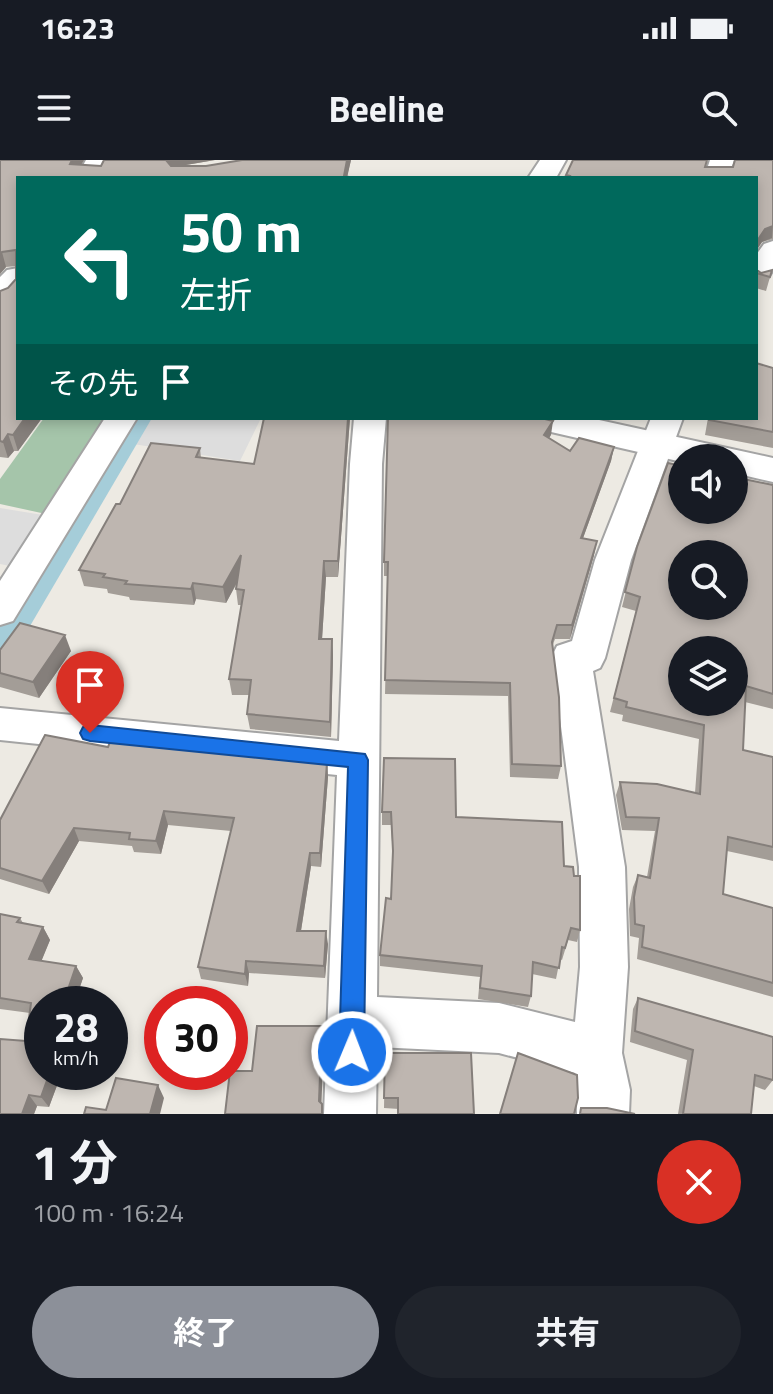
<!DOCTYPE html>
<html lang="ja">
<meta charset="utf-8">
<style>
:root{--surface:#171b24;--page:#20242c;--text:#f1f3f6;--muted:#9ea1a6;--accent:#8c9099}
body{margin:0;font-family:"Titillium Web","Noto Sans JP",sans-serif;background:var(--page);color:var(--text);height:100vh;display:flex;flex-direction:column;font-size:30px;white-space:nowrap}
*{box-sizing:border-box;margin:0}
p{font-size:26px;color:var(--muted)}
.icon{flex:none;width:44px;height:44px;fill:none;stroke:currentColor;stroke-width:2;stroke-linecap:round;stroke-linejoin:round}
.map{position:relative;height:954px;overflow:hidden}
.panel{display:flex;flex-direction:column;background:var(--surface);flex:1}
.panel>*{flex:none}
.banner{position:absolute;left:16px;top:16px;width:742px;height:244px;border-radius:0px;box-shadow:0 4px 12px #0003;background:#00695c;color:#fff;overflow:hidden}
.fabs{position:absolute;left:668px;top:284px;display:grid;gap:16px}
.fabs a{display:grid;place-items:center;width:80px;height:80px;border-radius:50%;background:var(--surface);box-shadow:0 4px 12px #0003;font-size:40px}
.speed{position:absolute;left:24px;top:826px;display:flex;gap:16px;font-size:40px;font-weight:700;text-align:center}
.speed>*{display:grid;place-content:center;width:104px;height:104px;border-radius:50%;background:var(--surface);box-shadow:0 4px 12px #0003;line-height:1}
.speed small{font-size:20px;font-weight:400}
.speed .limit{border:12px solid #d22;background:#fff;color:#111}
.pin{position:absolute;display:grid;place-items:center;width:68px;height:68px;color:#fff;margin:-82px -34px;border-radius:50% 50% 50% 0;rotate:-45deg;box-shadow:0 0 8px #0007}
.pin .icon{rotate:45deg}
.me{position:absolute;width:88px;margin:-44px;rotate:1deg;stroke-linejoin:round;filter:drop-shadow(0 0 6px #0008)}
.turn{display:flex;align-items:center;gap:28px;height:168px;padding:0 32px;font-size:36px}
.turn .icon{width:104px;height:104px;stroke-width:2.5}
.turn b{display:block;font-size:56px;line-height:68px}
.then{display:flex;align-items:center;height:76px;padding:0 32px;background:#0003;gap:16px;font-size:30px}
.round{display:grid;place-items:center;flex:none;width:84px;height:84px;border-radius:42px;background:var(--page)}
.head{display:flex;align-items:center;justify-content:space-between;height:136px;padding:0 32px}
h1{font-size:48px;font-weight:700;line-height:60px}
.action{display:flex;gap:16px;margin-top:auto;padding:16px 32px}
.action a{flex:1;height:92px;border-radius:48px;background:var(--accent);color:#fff;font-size:32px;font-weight:700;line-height:92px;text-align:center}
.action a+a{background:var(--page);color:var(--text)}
.status{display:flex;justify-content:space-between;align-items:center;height:56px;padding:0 40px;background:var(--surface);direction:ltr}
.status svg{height:22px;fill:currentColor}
header{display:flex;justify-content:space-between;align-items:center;height:104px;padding:0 32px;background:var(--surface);font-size:36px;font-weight:700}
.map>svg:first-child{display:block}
.cemetery{fill:#a5c5aa}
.parking{fill:#ddd}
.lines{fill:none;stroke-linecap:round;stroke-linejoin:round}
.canal{fill:#a5cdd9;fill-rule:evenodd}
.minor-casing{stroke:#a4a4a4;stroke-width:4}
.tertiary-casing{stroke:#a4a4a4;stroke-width:4}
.minor{fill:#fff;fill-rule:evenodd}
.tertiary{fill:#fff;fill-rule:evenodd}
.wall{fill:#a39d97}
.shaded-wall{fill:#857f7b}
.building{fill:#beb6b0;stroke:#857f7b;stroke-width:2;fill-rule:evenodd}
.route{fill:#1a73e8;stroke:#114b97;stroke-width:2}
</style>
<div class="status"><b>16:23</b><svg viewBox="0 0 49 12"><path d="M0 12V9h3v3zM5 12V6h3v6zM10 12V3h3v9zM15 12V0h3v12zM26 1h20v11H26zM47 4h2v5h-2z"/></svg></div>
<header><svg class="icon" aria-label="menu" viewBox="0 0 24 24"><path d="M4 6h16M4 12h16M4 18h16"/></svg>Beeline<svg class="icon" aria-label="search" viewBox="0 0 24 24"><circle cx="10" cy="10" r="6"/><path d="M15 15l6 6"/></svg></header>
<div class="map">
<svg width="773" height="954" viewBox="0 0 773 954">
<rect width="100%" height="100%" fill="#edeae3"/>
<!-- cemetery -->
<path class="cemetery" d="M 44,258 L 106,258 L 46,354 L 0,344 L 0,319 Z"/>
<!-- parking -->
<path class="parking" d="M 143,258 L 261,258 L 240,301 L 127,283 Z
M 0,348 L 49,356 L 15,407 L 0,404 Z"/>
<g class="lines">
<!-- canal -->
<path class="canal" d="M 122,258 L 152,258 L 13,495 L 0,499 L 0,455 Z"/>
<!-- minor casing -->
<g class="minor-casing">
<path id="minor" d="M 710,0 L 734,0 L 728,18 L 704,18 Z
M 773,81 L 773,110 L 765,122 L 756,124 L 756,95 L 764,84 Z
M 105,258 L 137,258 L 13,461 L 0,465 L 0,421 Z
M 354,258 L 386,258 L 382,304 L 377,837 L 499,843 L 575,862 L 580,807 L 579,707 L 552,496 L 557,486 L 572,481 L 595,400 L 651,258 L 683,258 L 631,400 L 605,498 L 600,508 L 593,511 L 625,707 L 628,807 L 622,893 L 630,930 L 629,954 L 577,954 L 575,913 L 499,893 L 377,887 L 376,954 L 324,954 L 337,615 L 0,580 L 0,548 L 339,581 L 350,304 Z"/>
</g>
<!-- tertiary casing -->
<g class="tertiary-casing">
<path id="tertiary" d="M 86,0 L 112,0 L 104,18 L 76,18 Z
M 540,0 L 566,0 L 556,18 L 528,18 Z
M 18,108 L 18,135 L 11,142 L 0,145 L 0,117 L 7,110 Z
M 520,258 L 590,258 L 773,298 L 773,322 L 734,313 L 734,298 L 682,298 L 682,302 L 525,266 Z"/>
</g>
<!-- minor -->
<use href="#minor" class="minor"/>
<!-- tertiary -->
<use href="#tertiary" class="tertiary"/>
</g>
<!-- wall -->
<path class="wall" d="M 0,0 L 84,0 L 81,5 L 101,6 L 215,0 L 180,6 L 206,6 L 242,0 L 351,0 L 347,16 L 18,18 L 18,258 L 42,258 L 18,291 L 14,291 L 8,298 L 0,297 L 0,131 L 8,128 L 16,119 L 16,106 L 6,107 L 0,114 Z
M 773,0 L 773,79 L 762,82 L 757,89 L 757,110 L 761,113 L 772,110 L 766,131 L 756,128 L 756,18 L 566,18 L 566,15 L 705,7 L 733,7 Z
M 773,208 L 773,288 L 705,275 L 708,258 L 756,258 Z
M 264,258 L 350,258 L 338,417 L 326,417 L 322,479 L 332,479 L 333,495 L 331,577 L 250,569 L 247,554 L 249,535 L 232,535 L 229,519 L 242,445 L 238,445 L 236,429 L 237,423 L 226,443 L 196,439 L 194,445 L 130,440 L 129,437 L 108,433 L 107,429 L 84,426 L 79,410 L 120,344 L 200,288 L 201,298 L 254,304 Z
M 551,275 L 549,278 L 570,291 L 614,287 L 611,301 L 583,378 L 594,395 L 570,479 L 555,479 L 552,487 L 561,606 L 558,619 L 510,617 L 508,536 L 385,534 L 388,416 L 384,416 L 384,402 Z
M 773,325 L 773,549 L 745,542 L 743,590 L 773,597 L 773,701 L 727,691 L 723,734 L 773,748 L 773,837 L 637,799 L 639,778 L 630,776 L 629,749 L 633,727 L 638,715 L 647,717 L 655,671 L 622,670 L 616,635 L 620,622 L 695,633 L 699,579 L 622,561 L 623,555 L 610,552 L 636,451 L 622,447 L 637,387 Z
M 0,490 L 71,491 L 39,538 L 0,527 Z
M 108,587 L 327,603 L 328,617 L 321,707 L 311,706 L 301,771 L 328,784 L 325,818 L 249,813 L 248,826 L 201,819 L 198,807 L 231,671 L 168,665 L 161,694 L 134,692 L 132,686 L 79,681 L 49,734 L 0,719 L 0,660 Z
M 382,652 L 456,657 L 564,706 L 580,770 L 577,782 L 568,780 L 562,800 L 560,799 L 556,819 L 532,814 L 531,836 L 528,847 L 478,839 L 480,817 L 380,806 L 380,795 L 391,739 L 393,699 L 391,665 L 382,665 Z
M 0,754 L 20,758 L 23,763 L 43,767 L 50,780 L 41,801 L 76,806 L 83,818 L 74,844 L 42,844 L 42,912 L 62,912 L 49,947 L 37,946 L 34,954 L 0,954 L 26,881 L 30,853 L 0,849 Z
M 638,838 L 773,920 L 765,930 L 754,926 L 751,954 L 678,954 L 687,900 L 630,882 L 633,849 Z
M 385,893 L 474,954 L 384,948 Z"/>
<!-- shaded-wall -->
<path class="shaded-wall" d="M 72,0 L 84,0 L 73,18 L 70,4 Z
M 166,0 L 215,0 L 174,7 L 168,15 Z
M 347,0 L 351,0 L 347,18 L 344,18 Z
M 773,66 L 772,78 L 762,82 L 756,91 L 757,81 L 765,69 Z
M 2,92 L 6,107 L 0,114 L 0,94 Z
M 25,258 L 42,258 L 18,291 L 13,275 Z
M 348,258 L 350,258 L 338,417 L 338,401 Z
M 553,261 L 551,275 L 542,289 L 544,275 Z
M 8,274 L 14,291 L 8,298 L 3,282 Z
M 614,287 L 611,301 L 578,392 L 581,378 Z
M 597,381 L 594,395 L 570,479 L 572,465 Z
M 241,395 L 243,411 L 226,443 L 223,427 Z
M 324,401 L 326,417 L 321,495 L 319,479 Z
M 193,423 L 196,439 L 194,445 L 191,429 Z
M 65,475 L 71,491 L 39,538 L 33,522 Z
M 332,479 L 333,495 L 331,577 L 330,562 Z
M 327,603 L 328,617 L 321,707 L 320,693 Z
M 164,651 L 168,665 L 161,694 L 156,681 Z
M 74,668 L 79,681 L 49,734 L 42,721 Z
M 310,693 L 311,706 L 299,783 L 297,771 Z
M 43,767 L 50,780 L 37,812 L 29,799 Z
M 326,771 L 328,784 L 325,818 L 324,806 Z
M 246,801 L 249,813 L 248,826 L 245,814 Z
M 76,806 L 83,818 L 74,844 L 63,844 Z
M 322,866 L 324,880 L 321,954 L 319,941 Z
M 50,912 L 62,912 L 49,947 L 41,937 Z
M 158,925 L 164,938 L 160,954 L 150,954 Z
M 29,935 L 37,946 L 34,954 L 22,954 Z"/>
<!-- building -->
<path class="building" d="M 0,0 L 72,0 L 70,4 L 101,6 L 104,0 L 166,0 L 171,6 L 206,6 L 242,0 L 347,0 L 344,16 L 354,18 L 18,18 L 18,258 L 25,258 L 13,275 L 8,274 L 3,282 L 0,281 L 0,131 L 8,128 L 16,119 L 16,90 L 2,92 L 0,94 Z
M 573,0 L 707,0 L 705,7 L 733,7 L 735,0 L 773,0 L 773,66 L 765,69 L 757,81 L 757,110 L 761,113 L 772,110 L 770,117 L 756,113 L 756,18 L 569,18 L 570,16 L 566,15 Z
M 756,203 L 773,208 L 773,272 L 709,260 L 709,258 L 756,258 Z
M 264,258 L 348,258 L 338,401 L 324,401 L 319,479 L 332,479 L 330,562 L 247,554 L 251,520 L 229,519 L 244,430 L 236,429 L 241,395 L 223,427 L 193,423 L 191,429 L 125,424 L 127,421 L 103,417 L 105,414 L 79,410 L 116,344 L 120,344 L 151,283 L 200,288 L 196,297 L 254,304 Z
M 388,258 L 541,258 L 553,261 L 544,275 L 570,291 L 579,278 L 614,287 L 581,378 L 597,381 L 572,465 L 557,465 L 552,482 L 559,537 L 561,606 L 512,604 L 510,523 L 385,520 L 388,402 L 384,402 Z
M 668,303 L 682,306 L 682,350 L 734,350 L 734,317 L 773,325 L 773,534 L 746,526 L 743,590 L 773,597 L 773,687 L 728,677 L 723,734 L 773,748 L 773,823 L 642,787 L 644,766 L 635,764 L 634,737 L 638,715 L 650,718 L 659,658 L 626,657 L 620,622 L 657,624 L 700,634 L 704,565 L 626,547 L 627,542 L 614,538 L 640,437 L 625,432 L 637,387 ZM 682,394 L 734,394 L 734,446 L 682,446 ZM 682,490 L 734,490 L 734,542 L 682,542 Z
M 20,463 L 65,475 L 33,522 L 0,513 L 0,490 Z
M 45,575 L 108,587 L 110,582 L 327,603 L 320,693 L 310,693 L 297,771 L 326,771 L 324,806 L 246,801 L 245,814 L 198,807 L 234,658 L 164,651 L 156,681 L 129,679 L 130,673 L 74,668 L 42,721 L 0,708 L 0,660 Z
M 384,598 L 455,599 L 456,657 L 562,662 L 564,706 L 573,707 L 574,716 L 580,716 L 580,770 L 571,768 L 565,788 L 562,787 L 559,808 L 533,802 L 531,836 L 480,828 L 482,806 L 380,795 L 386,738 L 391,739 L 393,691 L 391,652 L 382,652 Z
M 0,754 L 20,758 L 17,762 L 43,767 L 29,799 L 76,806 L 63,844 L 42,844 L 42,912 L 50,912 L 41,937 L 29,935 L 22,954 L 0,954 L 0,879 L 26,881 L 31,843 L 0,838 Z
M 638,838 L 773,877 L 773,920 L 755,915 L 751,954 L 683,954 L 693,890 L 635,871 Z
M 257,866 L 322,866 L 319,941 L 322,944 L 322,954 L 225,954 L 230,911 L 252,911 Z
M 385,893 L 471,893 L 474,954 L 398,954 L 398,938 L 384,938 Z
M 518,893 L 577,915 L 578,938 L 574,954 L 500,954 Z
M 116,918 L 158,925 L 150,954 L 84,954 L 86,947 L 106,950 Z
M 581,948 L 607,948 L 635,954 L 580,954 Z"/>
<!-- route -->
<path class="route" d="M 90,565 L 365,594 L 368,600 L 364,892 L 360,900 L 352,904 L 343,900 L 339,892 L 348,607 L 90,581 L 83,579 L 80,573 L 83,567 Z"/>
</svg>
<div class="fabs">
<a><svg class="icon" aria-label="sound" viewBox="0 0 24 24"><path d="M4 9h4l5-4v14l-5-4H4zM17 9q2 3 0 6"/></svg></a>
<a><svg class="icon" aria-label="search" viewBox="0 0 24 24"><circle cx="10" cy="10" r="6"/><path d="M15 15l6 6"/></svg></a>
<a><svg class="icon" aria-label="layers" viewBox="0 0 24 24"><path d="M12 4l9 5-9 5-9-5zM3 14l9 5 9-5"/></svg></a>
</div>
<div class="speed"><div>28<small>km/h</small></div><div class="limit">30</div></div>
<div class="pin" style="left:90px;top:573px;background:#d93025"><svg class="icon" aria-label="arrive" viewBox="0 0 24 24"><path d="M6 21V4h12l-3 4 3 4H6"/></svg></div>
<svg class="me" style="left:352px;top:892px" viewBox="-20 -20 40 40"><circle r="17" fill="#1a73e8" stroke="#fff" stroke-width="3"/><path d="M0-11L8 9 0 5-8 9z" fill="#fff"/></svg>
<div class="banner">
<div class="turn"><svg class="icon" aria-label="left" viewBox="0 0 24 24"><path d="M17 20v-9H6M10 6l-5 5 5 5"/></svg><div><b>50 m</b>左折</div></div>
<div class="then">その先<svg class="icon" aria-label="arrive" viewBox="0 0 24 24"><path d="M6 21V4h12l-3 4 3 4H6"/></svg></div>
</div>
</div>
<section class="panel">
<div class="head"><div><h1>1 分</h1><p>100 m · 16:24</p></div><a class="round" style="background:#d93025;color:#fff"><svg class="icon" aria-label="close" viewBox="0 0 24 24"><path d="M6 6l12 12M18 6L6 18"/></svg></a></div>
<div class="action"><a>終了</a><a>共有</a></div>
</section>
